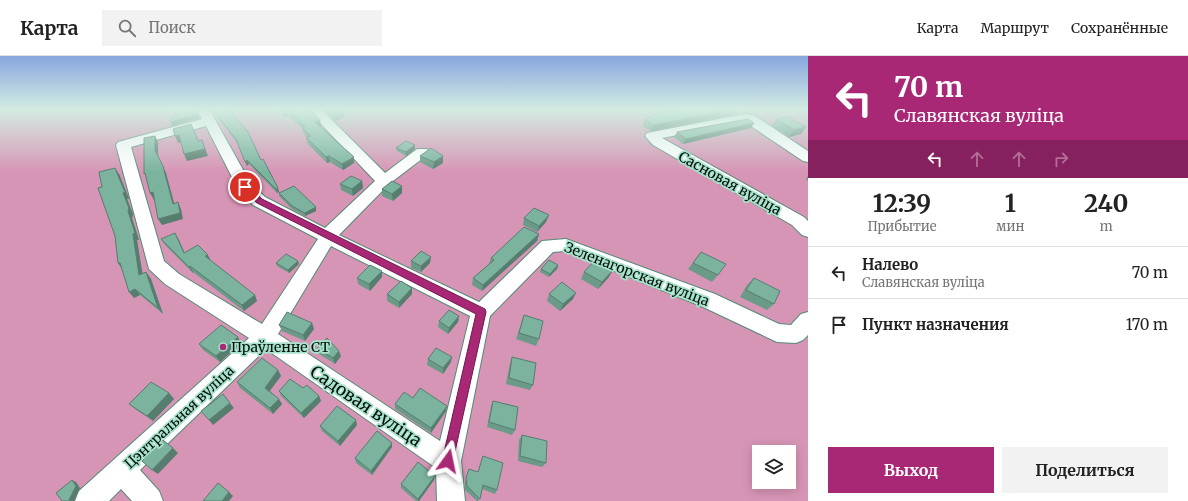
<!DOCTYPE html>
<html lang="ru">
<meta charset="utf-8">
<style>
:root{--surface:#fff;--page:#f2f2f2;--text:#222;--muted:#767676;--line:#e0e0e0;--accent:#a92876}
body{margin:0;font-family:Merriweather,serif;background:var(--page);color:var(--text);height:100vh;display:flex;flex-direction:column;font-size:15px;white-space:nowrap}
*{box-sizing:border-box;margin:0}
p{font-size:13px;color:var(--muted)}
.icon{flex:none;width:22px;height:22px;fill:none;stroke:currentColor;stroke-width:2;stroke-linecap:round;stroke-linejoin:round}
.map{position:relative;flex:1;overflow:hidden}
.drawer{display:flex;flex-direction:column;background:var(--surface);width:380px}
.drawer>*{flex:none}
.banner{background:#a92876;color:#fff;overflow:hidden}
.tools{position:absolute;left:752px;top:389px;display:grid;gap:8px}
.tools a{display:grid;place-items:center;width:44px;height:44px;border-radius:0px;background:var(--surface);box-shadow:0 2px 10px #0003;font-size:20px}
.pin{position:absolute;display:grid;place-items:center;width:34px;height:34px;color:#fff;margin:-17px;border:2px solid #fff;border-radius:50%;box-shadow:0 1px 4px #0007}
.me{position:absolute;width:44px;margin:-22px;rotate:12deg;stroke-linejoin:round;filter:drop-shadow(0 0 3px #0008)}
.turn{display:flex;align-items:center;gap:14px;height:84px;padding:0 20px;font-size:18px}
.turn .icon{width:52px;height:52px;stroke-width:2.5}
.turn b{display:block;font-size:28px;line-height:34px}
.lanes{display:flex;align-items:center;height:38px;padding:0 20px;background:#0003;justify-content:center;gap:20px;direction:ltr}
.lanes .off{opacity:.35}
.eta{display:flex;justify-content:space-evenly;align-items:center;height:68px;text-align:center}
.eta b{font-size:24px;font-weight:700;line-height:28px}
.cta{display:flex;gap:8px;margin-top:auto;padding:8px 20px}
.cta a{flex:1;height:46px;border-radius:0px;background:var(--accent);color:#fff;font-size:16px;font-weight:700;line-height:46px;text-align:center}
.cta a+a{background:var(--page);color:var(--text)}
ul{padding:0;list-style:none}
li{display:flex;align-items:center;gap:12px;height:52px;padding:0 20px;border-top:1px solid var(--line)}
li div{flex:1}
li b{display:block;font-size:15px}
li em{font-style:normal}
header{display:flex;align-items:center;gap:24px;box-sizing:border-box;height:56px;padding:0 20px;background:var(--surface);border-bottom:1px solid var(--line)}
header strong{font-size:19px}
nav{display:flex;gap:22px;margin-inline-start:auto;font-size:14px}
.search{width:280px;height:36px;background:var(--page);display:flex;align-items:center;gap:10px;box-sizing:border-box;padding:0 14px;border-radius:0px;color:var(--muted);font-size:15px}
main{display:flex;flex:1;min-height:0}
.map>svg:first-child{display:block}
.green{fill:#d795b6;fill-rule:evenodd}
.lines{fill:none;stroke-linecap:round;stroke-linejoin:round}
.minor-casing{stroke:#548a76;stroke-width:2}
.minor{fill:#fff;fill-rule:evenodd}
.wall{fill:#6b9a88}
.shaded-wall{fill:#577d6f}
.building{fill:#7cb39e;stroke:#577d6f}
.route{fill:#a92876;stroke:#6e1a4d}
.poi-dot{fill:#a92876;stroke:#a9e2cc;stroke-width:1.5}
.labels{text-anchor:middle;stroke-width:3.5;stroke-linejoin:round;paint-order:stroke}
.street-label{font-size:14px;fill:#001009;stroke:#a9e2cc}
.poi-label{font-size:14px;fill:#001009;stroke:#a9e2cc;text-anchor:start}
.near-street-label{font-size:17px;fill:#001009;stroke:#a9e2cc}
</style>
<header>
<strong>Карта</strong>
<div class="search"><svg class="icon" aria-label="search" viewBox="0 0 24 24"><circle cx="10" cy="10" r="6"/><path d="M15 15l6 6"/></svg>Поиск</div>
<nav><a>Карта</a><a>Маршрут</a><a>Сохранённые</a></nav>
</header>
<main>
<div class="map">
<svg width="808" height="445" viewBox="0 0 808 445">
<rect width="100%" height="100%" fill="#9dd5bf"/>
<!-- green -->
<path class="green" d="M 0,53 L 808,53 L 808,445 L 0,445 ZM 759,396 L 789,396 L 789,426 L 759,426 Z"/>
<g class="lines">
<!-- minor casing -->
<g class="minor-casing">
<path id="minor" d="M 196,53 L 209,53 L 251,128 L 265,141 L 325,172 L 375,125 L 307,53 L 321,53 L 385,117 L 417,93 L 427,93 L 429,96 L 427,99 L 389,128 L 339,179 L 479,246 L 542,185 L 566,183 L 715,238 L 779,268 L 791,269 L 801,258 L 808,256 L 808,279 L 803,284 L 796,287 L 777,286 L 701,250 L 565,195 L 553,196 L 490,260 L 461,405 L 465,445 L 437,445 L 436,412 L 266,293 L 140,414 L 159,435 L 163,445 L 132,445 L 121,433 L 109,445 L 75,445 L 79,435 L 249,282 L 165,228 L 149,213 L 116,89 L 118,86 L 202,63 ZM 206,70 L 237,131 L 253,149 L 318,183 L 262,268 L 179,218 L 164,205 L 131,91 ZM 331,190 L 470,260 L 440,385 L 278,278 Z
M 745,58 L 755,60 L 808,95 L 808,106 L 803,105 L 745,66 L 662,82 L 804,161 L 808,165 L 808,181 L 802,179 L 792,169 L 653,89 L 645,80 L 647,77 L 652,76 Z"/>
</g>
<!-- minor -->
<use href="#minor" class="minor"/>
</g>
<!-- wall -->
<path class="wall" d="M 211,53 L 229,53 L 278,132 L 279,136 L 277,137 L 249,108 L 247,110 L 237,87 Z
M 276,53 L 310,53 L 321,70 L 320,70 L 354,101 L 354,107 L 343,114 L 330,106 L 327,107 L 307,87 L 306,81 L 307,81 L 303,76 L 302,72 L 288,60 L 284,61 Z
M 323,53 L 341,53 L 344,61 L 335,65 Z
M 736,58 L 651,75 L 642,70 L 645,64 Z
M 777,63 L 806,71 L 801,78 L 789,81 L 772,70 Z
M 754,67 L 751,72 L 683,88 L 674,81 L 677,76 Z
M 415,89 L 415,93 L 406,100 L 397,95 L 396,92 Z
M 420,100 L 443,107 L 433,113 L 420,106 Z
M 119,118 L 128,140 L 129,143 L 127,143 L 133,158 L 132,162 L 139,184 L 137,184 L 142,218 L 146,216 L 151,223 L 163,258 L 140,239 L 134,242 L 122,213 L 118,207 L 115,180 L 102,131 Z
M 808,120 L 808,125 L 806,123 Z
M 362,125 L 363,132 L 353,140 L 341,134 L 340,128 Z
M 402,130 L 402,137 L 393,145 L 382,140 L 382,133 Z
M 279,137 L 316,155 L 305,160 L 292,153 L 279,140 Z
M 524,162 L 546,166 L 537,176 L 523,169 Z
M 539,178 L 537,185 L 482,235 L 472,229 L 473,222 L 489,208 L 491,202 Z
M 161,183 L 179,184 L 185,197 L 211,205 L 255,239 L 257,245 L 244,255 L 193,216 L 193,217 L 165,189 Z
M 701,196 L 718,219 L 712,226 L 688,213 Z
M 411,205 L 430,207 L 421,216 L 411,212 Z
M 276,207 L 299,208 L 289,217 L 277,210 Z
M 558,209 L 557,213 L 549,221 L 540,216 L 541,213 Z
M 584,216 L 609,221 L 598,233 L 581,223 Z
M 382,221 L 370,235 L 358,228 L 357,222 Z
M 754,222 L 774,248 L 767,254 L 740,241 L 747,229 Z
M 412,232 L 412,238 L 399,252 L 387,245 L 387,238 Z
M 549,238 L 573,243 L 560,255 L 547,245 Z
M 524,259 L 539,283 L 536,290 L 516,283 Z
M 459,260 L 458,266 L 448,278 L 438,271 L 439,265 Z
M 312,267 L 314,273 L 305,285 L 282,275 L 279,269 Z
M 241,287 L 220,306 L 203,294 L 199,288 Z
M 317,292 L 341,300 L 335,308 L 319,298 Z
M 512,301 L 533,329 L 530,334 L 506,328 L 510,307 Z
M 428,303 L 451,306 L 443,318 L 427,309 Z
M 278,314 L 281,320 L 270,335 L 282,348 L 273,358 L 240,332 L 237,326 Z
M 303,332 L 319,340 L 321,345 L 304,362 L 281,340 L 279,335 Z
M 169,337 L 174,343 L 153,365 L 135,353 L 129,348 Z
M 413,342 L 446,355 L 431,377 L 395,353 L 395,348 Z
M 493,345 L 515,374 L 512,379 L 487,371 L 491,350 Z
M 357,369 L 340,390 L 322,375 L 320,370 Z
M 522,379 L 546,407 L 542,411 L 518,405 L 519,384 Z
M 392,391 L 372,419 L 356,407 L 355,402 Z
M 483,400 L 497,434 L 495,438 L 482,433 L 480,443 L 478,445 L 477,445 L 465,434 L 465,426 L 469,413 L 478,416 Z
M 434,424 L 419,445 L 416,445 L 401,432 L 401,428 Z"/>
<!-- shaded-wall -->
<path class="shaded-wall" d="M 734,53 L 739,53 L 736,58 L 651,75 L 654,69 Z
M 287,54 L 288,60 L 284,61 L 283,55 Z
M 343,56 L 344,61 L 335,65 L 334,59 Z
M 198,58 L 200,62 L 172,70 L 171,66 Z
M 320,64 L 321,70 L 316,71 L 315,66 Z
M 754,67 L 751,72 L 683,88 L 686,83 Z
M 806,71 L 801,78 L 789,81 L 794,74 Z
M 179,79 L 182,86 L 178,87 L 175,80 Z
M 155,80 L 158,86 L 158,101 L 166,117 L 176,154 L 173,148 L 155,94 Z
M 202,84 L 208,100 L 187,105 L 184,98 Z
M 415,89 L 415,93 L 406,100 L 406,96 Z
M 329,100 L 330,106 L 327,107 L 326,101 Z
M 443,100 L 443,107 L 433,113 L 434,106 Z
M 354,101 L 354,107 L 343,114 L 342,108 Z
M 247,104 L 249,108 L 247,110 L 245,106 Z
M 115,112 L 119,118 L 128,140 L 129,143 L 127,143 L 133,158 L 132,162 L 139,184 L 137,184 L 144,226 L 139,219 Z
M 362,125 L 363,132 L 353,140 L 352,133 Z
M 402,130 L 402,137 L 393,145 L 392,138 Z
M 278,132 L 279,136 L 277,137 L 276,133 Z
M 153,136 L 156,143 L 154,144 L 150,137 Z
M 178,146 L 181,153 L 183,163 L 162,169 L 158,163 Z
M 316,151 L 316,155 L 305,160 L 305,157 Z
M 549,159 L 546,166 L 537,176 L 539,170 Z
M 175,177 L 179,184 L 187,203 L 184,197 Z
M 539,178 L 537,185 L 482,235 L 483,229 Z
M 208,199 L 211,205 L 205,200 Z
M 431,201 L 430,207 L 421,216 L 421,210 Z
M 298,205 L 299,208 L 289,217 L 288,214 Z
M 118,207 L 120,207 L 123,214 Z
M 558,209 L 557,213 L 549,221 L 550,218 Z
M 190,210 L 193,216 L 193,217 L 189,211 Z
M 613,214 L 609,221 L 598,233 L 602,226 Z
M 382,215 L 382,221 L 370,235 L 369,228 Z
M 146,216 L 151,223 L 163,258 L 158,252 Z
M 412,232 L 412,238 L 399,252 L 399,246 Z
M 135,233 L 140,239 L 134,242 L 129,236 Z
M 576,237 L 573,243 L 560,255 L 563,248 Z
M 255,239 L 257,245 L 244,255 L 242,249 Z
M 459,260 L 458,266 L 448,278 L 449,272 Z
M 312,267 L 314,273 L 305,285 L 303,279 Z
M 238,281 L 241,287 L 220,306 L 216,300 Z
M 339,295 L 341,300 L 335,308 L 333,302 Z
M 452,301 L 451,306 L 443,318 L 443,312 Z
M 278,314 L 281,320 L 268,337 L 265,332 Z
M 169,337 L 174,343 L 153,365 L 147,360 Z
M 319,340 L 321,345 L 304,362 L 301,357 Z
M 279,343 L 282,348 L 273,358 L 270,352 Z
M 230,347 L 234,352 L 213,369 L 209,364 Z
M 447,350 L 446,355 L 431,377 L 431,372 Z
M 356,364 L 357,369 L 340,390 L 338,385 Z
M 392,387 L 392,391 L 372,419 L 371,415 Z
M 173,392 L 178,397 L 158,418 L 152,414 Z
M 435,420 L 434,424 L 419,445 L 418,445 L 418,443 Z
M 72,424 L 76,426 L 80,432 L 74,445 L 69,444 Z
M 229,436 L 233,440 L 229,445 L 222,445 Z"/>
<!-- building -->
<path class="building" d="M 172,53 L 195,53 L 198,58 L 171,66 L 170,63 L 177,61 Z
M 212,53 L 229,53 L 248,76 L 261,104 L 263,103 L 278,132 L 276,133 L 247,104 L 245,106 L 236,83 Z
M 281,53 L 310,53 L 320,64 L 315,66 L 354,101 L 342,108 L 329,100 L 326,101 L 306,81 L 311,80 L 302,71 L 305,70 L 287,54 L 283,55 Z
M 328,53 L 341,53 L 343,56 L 334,59 Z
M 677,53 L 734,53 L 654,69 L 645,64 L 655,59 Z
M 788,61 L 806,71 L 794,74 L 777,63 Z
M 748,63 L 754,67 L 686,83 L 677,76 Z
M 191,68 L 198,85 L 202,84 L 205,93 L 184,98 L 179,79 L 175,80 L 173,73 Z
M 155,80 L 155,94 L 163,110 L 173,148 L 178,146 L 180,157 L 158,163 L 153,136 L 150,137 L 145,117 L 144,118 L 144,82 Z
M 406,85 L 415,89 L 406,96 L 396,92 Z
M 431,92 L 443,100 L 434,106 L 420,100 Z
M 115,112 L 124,134 L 125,136 L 123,137 L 129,152 L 128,155 L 135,177 L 133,178 L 139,219 L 146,216 L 158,252 L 135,233 L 129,236 L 120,207 L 118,207 L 115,180 L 98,132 L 102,131 L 99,116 Z
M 351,120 L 362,125 L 352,133 L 340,128 Z
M 392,125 L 402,130 L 392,138 L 382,133 Z
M 294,130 L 316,151 L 305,157 L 292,150 L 279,137 Z
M 534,152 L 549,159 L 539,170 L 524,162 Z
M 524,171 L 539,178 L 483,229 L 473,222 L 494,204 L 491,202 Z
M 175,177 L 184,197 L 198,189 L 208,199 L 205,200 L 255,239 L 242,249 L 190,210 L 189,211 L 161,183 Z
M 421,195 L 431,201 L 421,210 L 411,205 Z
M 701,196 L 726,208 L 718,219 L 693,207 Z
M 286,198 L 298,205 L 288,214 L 276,207 Z
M 549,204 L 558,209 L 550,218 L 541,213 Z
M 595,204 L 613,214 L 602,226 L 584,216 Z
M 370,209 L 382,215 L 369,228 L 357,222 Z
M 754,222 L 780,235 L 774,248 L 746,234 Z
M 401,225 L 412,232 L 399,246 L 387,238 Z
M 562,226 L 576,237 L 563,248 L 549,238 Z
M 449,254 L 459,260 L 449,272 L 439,265 Z
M 287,256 L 312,267 L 303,279 L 279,269 Z
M 524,259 L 543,265 L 539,283 L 519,277 Z
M 221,269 L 238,281 L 216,300 L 199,288 Z
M 327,282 L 339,295 L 333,302 L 317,292 Z
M 436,292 L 452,301 L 443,312 L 428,303 Z
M 512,301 L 536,307 L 533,329 L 509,322 Z
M 262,302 L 278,314 L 265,332 L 279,343 L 270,352 L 237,326 Z
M 290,323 L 303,332 L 307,329 L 319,340 L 301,357 L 279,335 Z
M 151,326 L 169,337 L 147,360 L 129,348 Z
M 420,332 L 447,350 L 431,372 L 395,348 L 404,336 L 413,342 Z
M 223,338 L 230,347 L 209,364 L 201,355 Z
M 493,345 L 518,351 L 515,374 L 489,366 Z
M 337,350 L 356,364 L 338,385 L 320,370 Z
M 377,375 L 392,387 L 371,415 L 355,402 Z
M 522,379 L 547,385 L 546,407 L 520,400 Z
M 163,384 L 173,392 L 152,414 L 142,405 Z
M 483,400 L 503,407 L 497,434 L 483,429 L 480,443 L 467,430 L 466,422 L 469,413 L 478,416 Z
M 418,406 L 435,420 L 418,443 L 401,428 Z
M 72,424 L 76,430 L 69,444 L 75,445 L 62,445 L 56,437 Z
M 218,427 L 229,436 L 222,445 L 203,445 Z"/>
<!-- sky -->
<linearGradient id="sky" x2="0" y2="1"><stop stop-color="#87a6de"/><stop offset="0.46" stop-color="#d3ece2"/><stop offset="1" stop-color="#d3ece2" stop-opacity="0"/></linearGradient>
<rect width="808" height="116" fill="url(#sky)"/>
<!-- route -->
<path class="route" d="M 242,130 L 248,130 L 262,143 L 276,150 L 485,253 L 486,256 L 452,409 L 448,411 L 444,409 L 442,405 L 476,258 L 257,147 L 242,133 Z"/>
<!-- markers -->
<circle class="poi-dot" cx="223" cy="291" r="4"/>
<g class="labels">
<!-- street labels -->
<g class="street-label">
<text transform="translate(730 127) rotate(29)" y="5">Сасновая вуліца</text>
<text transform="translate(637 218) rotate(21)" y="5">Зеленагорская вуліца</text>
<text transform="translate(179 361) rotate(-43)" y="5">Цэнтральная вуліца</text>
</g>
<!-- poi labels -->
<g class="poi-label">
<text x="231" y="296">Праўленне СТ</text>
</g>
<!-- near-street labels -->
<g class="near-street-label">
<text transform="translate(366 350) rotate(34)" y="6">Садовая вуліца</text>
</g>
</g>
</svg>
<div class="tools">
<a><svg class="icon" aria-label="layers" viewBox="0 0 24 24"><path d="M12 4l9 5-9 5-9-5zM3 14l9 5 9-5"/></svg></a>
</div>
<div class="pin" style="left:245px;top:131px;background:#d93025"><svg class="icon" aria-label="arrive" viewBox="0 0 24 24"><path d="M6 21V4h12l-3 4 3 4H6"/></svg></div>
<svg class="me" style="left:448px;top:405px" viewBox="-20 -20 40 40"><path d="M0-17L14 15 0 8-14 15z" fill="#a92876" stroke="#fff" stroke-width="4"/></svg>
</div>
<section class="drawer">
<div class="banner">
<div class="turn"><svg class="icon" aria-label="left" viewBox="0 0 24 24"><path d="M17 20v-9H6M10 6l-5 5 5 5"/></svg><div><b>70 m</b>Славянская вуліца</div></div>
<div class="lanes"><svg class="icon" aria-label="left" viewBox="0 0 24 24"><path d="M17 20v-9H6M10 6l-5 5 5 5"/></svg><svg class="icon off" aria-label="ahead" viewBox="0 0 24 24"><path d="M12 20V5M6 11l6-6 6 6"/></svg><svg class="icon off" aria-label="ahead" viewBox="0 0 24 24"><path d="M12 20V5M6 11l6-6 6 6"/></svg><svg class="icon off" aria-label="right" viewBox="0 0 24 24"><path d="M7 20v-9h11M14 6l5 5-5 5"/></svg></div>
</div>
<div class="eta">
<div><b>12:39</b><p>Прибытие</p></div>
<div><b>1</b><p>мин</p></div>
<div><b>240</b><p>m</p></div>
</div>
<ul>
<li><svg class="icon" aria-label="left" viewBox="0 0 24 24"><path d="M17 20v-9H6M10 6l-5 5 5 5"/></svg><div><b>Налево</b><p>Славянская вуліца</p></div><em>70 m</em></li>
<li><svg class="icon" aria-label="arrive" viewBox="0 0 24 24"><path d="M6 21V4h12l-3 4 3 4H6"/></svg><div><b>Пункт назначения</b></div><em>170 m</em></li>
</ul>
<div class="cta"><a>Выход</a><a>Поделиться</a></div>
</section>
</main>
